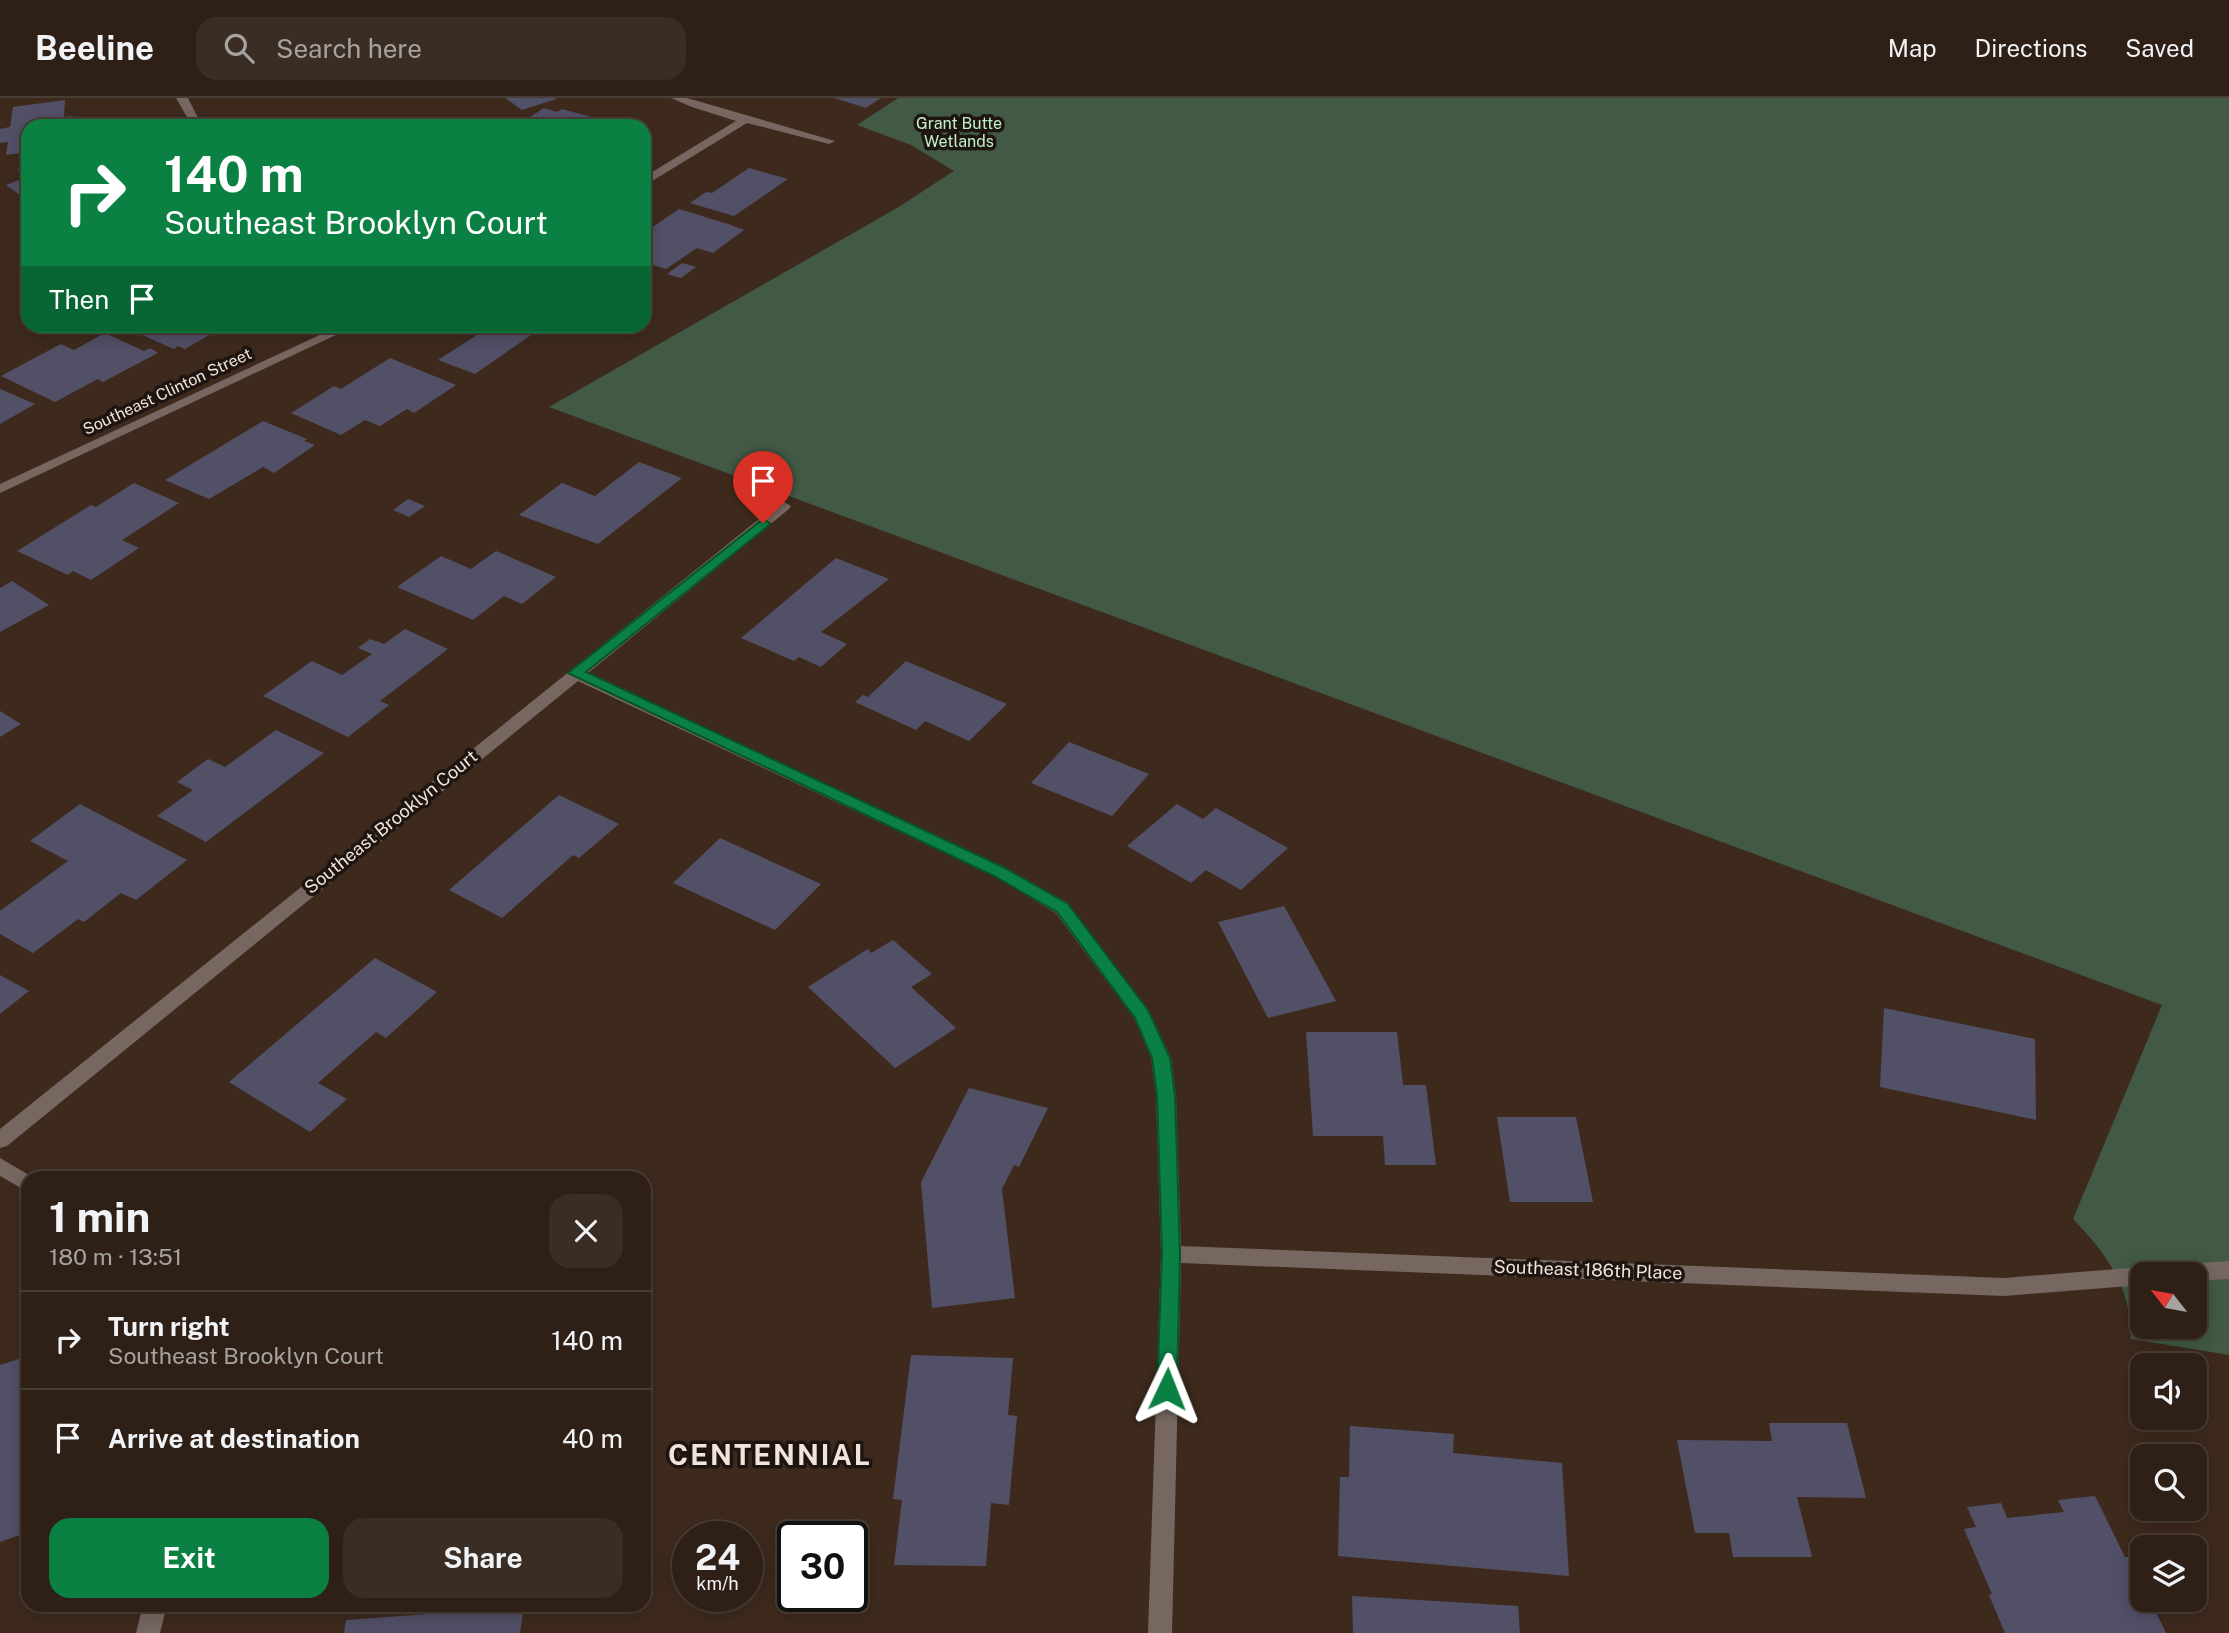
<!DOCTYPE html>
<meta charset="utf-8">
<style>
:root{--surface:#2e2016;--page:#3a2d23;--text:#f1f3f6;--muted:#a7a3a1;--line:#493e35;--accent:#0b8043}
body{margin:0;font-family:"Public Sans",sans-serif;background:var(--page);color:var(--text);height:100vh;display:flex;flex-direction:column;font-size:26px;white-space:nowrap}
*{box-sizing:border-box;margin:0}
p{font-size:23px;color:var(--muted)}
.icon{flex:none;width:38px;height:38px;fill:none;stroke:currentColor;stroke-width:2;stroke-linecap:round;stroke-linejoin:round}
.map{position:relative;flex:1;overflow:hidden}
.panel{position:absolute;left:21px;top:1073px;width:630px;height:441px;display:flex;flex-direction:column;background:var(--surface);border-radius:21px;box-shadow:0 4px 18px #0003,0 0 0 2px var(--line)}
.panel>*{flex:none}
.banner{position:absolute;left:21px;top:21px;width:630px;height:214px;border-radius:21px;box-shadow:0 4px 18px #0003,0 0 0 2px var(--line);background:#0b8043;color:#fff;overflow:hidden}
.needle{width:46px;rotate:301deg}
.buttons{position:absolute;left:2130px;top:1164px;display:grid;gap:14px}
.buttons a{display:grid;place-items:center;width:77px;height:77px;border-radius:14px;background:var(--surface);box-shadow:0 4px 18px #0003,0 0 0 2px var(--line);font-size:35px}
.speed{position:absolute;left:672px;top:1423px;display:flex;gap:14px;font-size:35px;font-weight:700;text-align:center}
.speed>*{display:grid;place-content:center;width:91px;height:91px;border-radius:50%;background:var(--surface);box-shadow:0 4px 18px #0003,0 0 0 2px var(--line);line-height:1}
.speed small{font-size:18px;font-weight:400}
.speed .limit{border:4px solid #111;border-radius:10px;background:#fff;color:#111}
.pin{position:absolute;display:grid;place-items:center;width:60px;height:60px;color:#fff;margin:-72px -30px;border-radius:50% 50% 50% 0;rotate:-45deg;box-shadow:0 0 7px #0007}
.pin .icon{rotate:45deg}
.me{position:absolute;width:77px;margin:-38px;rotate:2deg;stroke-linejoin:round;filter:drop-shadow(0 0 5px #0008)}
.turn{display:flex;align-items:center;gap:24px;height:147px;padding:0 28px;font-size:32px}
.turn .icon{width:91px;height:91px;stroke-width:2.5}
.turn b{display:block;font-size:49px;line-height:60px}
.then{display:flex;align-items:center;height:66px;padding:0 28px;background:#0003;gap:14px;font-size:26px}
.round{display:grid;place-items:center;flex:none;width:74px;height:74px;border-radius:21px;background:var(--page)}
.headline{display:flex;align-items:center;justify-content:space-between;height:119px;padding:0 28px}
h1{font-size:42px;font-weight:700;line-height:52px}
.action{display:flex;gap:14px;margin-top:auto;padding:14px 28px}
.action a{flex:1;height:80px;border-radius:21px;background:var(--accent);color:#fff;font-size:28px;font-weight:700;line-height:80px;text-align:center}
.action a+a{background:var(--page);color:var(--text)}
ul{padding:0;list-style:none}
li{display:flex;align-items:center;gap:21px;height:98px;padding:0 28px;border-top:2px solid var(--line)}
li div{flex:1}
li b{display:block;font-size:26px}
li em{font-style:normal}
header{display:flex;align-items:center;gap:42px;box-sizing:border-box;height:98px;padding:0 35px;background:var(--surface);border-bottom:2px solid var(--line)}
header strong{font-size:33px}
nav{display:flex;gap:38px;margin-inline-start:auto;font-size:24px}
.search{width:490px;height:63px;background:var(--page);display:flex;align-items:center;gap:18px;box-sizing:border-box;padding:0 24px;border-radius:21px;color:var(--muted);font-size:26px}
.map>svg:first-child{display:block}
.green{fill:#415945;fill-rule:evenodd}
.building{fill:#525067}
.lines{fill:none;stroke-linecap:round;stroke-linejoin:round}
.lane{fill:#766761;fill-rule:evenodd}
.street{fill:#766761;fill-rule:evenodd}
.route{fill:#0b8043;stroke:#07532c;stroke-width:2}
.labels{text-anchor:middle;stroke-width:7;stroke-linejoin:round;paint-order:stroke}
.far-park-label{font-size:16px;fill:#c0f1c6;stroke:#1e1510}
.far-street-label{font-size:16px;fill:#f1e4dc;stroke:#1e1510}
.street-label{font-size:18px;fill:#f1e4dc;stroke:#1e1510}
.near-district-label{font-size:28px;font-weight:bold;letter-spacing:2px;fill:#f1e4dc;stroke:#1e1510}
</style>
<header>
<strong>Beeline</strong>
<div class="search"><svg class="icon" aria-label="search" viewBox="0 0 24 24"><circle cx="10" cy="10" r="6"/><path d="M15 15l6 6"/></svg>Search here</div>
<nav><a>Map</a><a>Directions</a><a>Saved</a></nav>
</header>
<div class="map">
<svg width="2229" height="1535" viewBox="0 0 2229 1535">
<rect width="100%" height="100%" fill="#3e2a1d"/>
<!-- green -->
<path class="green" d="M 898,0 L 2229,0 L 2229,1257 L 2131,1241 C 2132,1191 2107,1156 2073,1121 L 2162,907 L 549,309 L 897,110 L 954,73 L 911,47 L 857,27 ZM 2142,1176 L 2194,1176 L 2194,1228 L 2142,1228 Z"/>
<!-- building -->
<path class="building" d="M 505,0 L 556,0 L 556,1 L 522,12 Z
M 834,0 L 881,0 L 866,10 Z
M 65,2 L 64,19 L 73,18 L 72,28 L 28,28 L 28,54 L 6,57 L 8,44 L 0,45 L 0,31 L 10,29 L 13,9 Z
M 544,10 L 557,14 L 562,11 L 603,22 L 597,25 L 604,28 L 516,28 Z
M 323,19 L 364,27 L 364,28 L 303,28 L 312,21 L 319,22 Z
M 28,67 L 28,98 L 24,100 L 6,87 L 27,79 L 17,71 Z
M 749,70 L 788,81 L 734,118 L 690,105 L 706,94 L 712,95 Z
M 679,111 L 728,126 L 744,132 L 713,155 L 697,150 L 666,171 L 644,164 L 644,142 L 648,139 L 644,135 Z
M 682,165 L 696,169 L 681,180 L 667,176 Z
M 160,228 L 217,228 L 214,229 L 220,231 L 185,251 L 178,248 L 174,251 L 142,237 Z
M 491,228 L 544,228 L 475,276 L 438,262 Z
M 105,235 L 144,253 L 150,250 L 158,255 L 103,284 L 98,281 L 55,304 L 1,278 L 61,246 L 74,252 Z
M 390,260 L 456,287 L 414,315 L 407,311 L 380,328 L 365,322 L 341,337 L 291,315 L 334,288 L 341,291 Z
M 0,291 L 35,306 L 0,326 Z
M 263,323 L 307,341 L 304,343 L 315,347 L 274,375 L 263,369 L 209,401 L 165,382 Z
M 639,364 L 682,380 L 598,446 L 519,417 L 562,385 L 595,398 Z
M 134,385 L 179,405 L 122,442 L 139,450 L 91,482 L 73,473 L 68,477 L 17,453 L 91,407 L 96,409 Z
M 408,401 L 425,408 L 409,419 L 393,412 Z
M 496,453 L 556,479 L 522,506 L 504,498 L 473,522 L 397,489 L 441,458 L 471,471 Z
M 836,460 L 889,481 L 821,534 L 847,546 L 821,569 L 799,559 L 794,563 L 741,540 Z
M 12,483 L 49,507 L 0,534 L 0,490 Z
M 405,531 L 448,551 L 380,603 L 389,607 L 348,639 L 263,598 L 312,563 L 342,577 L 372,556 L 358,550 L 370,541 L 384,546 Z
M 906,563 L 1007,606 L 969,643 L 925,623 L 916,632 L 855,604 L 863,597 L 868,599 Z
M 0,613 L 21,626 L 0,639 Z
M 276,632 L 324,655 L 206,744 L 157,718 L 193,692 L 177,684 L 208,661 L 225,669 Z
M 1069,644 L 1149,676 L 1112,718 L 1031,685 Z
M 559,697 L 619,726 L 579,760 L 573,757 L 502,820 L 449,792 Z
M 80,706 L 187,762 L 136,802 L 121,795 L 84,824 L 78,821 L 33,855 L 0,836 L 0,813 L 68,763 L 30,743 Z
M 1177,706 L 1203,721 L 1216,710 L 1288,750 L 1241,792 L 1206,772 L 1191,785 L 1127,748 Z
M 720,740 L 821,786 L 775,832 L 673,785 Z
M 1284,808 L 1336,903 L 1268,920 L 1218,824 Z
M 893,842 L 932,876 L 911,889 L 956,930 L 895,970 L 808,889 L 868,851 L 871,855 Z
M 375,860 L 437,894 L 386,940 L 376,934 L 318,985 L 347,1001 L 310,1034 L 229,984 Z
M 0,877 L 29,893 L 0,916 Z
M 1884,910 L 2035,941 L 2036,1022 L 1880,989 Z
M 1306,934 L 1397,934 L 1403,987 L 1426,987 L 1436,1067 L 1385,1067 L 1383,1038 L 1313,1038 Z
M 969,990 L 1048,1010 L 1019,1069 L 1014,1067 L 1002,1091 L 1015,1200 L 932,1210 L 921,1084 Z
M 1497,1019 L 1576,1019 L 1593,1104 L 1510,1104 Z
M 911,1257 L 1013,1260 L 1008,1317 L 1017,1318 L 1009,1407 L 991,1405 L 986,1468 L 894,1467 L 902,1402 L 893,1401 Z
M 25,1259 L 28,1300 L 28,1434 L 0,1444 L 0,1267 Z
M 1769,1325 L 1847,1325 L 1866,1400 L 1797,1399 L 1812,1459 L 1733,1459 L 1729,1435 L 1695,1435 L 1677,1342 L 1772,1343 Z
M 1350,1328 L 1454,1336 L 1453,1355 L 1562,1365 L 1569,1478 L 1338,1458 L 1340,1379 L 1349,1379 Z
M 2095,1398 L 2125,1459 L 2130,1459 L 2142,1484 L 2142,1502 L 2150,1502 L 2166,1535 L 2005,1535 L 1989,1497 L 1992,1496 L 1964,1431 L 1976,1429 L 1967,1409 L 2001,1405 L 2007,1420 L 2064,1414 L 2058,1402 Z
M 1352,1498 L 1518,1508 L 1520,1535 L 1353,1535 Z
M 450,1507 L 524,1507 L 520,1535 L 344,1535 L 346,1522 L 429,1516 L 429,1513 L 449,1511 Z"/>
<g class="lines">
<!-- lane -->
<path class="lane" d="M 2229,1163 L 2229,1181 L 2194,1183 L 2194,1176 L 2160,1176 L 2163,1170 L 2170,1167 Z
M 2142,1169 L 2149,1172 L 2151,1176 L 2142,1176 L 2142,1187 L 2004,1198 L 1997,1195 L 1994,1189 L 1997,1183 L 2004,1180 Z"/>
<!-- street -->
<path class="street" d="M 176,0 L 188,0 L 202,28 L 192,28 Z
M 671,0 L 687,0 L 835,43 L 829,46 L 747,25 L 644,88 L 644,79 L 736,23 L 692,9 Z
M 339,228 L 355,228 L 0,395 L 0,386 Z
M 784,404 L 791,408 L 789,411 L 588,575 L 1006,770 L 1068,805 L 1151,917 L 1171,960 L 1176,997 L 1181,1148 L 2004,1180 L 2011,1183 L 2014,1189 L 2011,1195 L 2004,1198 L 1181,1165 L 1172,1535 L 1148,1535 L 1161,1156 L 1156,997 L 1151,960 L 1134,920 L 1056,815 L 994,778 L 578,583 L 7,1048 L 0,1050 L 0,1031 L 779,405 Z
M 0,1060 L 34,1080 L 28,1080 L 28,1094 L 0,1078 Z
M 143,1507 L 167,1507 L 160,1535 L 136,1535 Z"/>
</g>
<!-- route -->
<path class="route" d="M 763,421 L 770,425 L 768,428 L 586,574 L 1005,770 L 1068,806 L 1148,912 L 1170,960 L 1175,997 L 1180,1156 L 1177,1291 L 1174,1298 L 1167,1300 L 1160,1298 L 1157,1291 L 1162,1156 L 1157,997 L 1152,960 L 1135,920 L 1057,814 L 994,778 L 568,575 Z"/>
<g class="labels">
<!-- far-park labels -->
<g class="far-park-label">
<text x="959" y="31">Grant Butte<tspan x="959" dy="18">Wetlands</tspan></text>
</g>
<!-- far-street labels -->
<g class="far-street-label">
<text transform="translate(167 293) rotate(-25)" y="6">Southeast Clinton Street</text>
</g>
<!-- street labels -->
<g class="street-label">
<text transform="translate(391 724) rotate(-39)" y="6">Southeast Brooklyn Court</text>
<text transform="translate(1588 1172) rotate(2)" y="6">Southeast 186th Place</text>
</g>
<!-- near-district labels -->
<g class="near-district-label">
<text x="770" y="1367">CENTENNIAL</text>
</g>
</g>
</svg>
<div class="buttons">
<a><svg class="needle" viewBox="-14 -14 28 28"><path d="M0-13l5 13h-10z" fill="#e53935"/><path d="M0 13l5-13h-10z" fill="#a7a3a1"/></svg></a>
<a><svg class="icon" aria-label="sound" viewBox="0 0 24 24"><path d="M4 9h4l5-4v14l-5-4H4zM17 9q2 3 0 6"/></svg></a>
<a><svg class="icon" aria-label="search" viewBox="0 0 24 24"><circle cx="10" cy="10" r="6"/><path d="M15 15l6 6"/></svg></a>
<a><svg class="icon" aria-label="layers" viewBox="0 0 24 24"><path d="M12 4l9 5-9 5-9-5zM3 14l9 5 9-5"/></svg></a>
</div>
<div class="speed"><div>24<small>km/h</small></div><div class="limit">30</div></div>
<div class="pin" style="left:763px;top:425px;background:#d93025"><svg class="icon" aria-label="arrive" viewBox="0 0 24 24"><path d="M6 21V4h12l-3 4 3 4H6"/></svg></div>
<svg class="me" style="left:1167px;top:1291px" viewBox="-20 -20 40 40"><path d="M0-17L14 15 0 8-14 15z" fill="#0b8043" stroke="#fff" stroke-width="4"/></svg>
<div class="banner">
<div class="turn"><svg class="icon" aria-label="right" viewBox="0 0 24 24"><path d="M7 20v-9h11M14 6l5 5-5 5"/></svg><div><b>140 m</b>Southeast Brooklyn Court</div></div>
<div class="then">Then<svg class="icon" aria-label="arrive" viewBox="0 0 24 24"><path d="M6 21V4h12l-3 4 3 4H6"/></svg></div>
</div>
<section class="panel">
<div class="headline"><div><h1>1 min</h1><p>180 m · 13:51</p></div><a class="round"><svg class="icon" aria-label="close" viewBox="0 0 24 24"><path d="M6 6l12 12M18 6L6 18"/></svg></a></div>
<ul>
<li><svg class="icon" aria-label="right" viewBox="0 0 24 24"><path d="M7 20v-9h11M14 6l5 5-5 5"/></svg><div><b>Turn right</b><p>Southeast Brooklyn Court</p></div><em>140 m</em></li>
<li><svg class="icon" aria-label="arrive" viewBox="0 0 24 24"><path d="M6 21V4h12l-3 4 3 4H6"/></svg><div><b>Arrive at destination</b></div><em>40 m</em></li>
</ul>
<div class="action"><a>Exit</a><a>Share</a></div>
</section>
</div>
